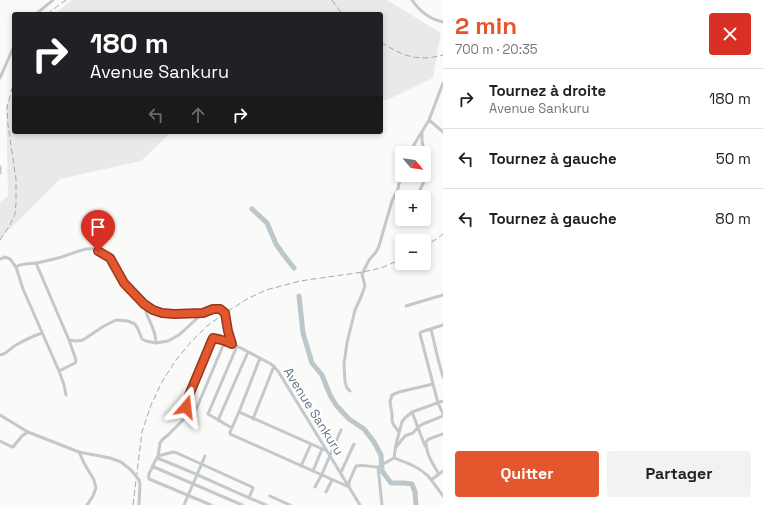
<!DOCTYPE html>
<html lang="fr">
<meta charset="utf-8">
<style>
:root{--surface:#fff;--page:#f2f2f2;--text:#202124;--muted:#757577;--line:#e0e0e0;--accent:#e4572e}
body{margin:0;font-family:"Space Grotesk",sans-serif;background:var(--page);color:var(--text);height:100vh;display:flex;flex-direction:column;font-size:15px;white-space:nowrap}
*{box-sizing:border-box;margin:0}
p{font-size:13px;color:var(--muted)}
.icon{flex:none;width:22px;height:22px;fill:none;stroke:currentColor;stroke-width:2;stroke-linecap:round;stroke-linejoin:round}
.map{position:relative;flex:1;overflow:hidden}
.panel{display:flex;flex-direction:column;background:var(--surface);width:320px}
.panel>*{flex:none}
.hud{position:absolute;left:12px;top:12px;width:371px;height:122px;border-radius:4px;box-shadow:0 2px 6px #0003;background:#202124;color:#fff;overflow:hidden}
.needle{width:26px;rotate:119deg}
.tools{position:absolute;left:395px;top:146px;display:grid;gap:8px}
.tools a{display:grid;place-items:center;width:36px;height:36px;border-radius:4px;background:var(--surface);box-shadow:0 2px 6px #0003;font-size:20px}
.pin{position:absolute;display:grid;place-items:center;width:34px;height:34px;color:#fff;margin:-41px -17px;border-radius:50% 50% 50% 0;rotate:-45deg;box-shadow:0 0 4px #0007}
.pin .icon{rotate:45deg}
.me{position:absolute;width:44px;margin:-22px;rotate:17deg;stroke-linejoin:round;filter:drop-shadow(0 0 3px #0008)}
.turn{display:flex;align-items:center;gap:14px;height:84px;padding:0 12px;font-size:18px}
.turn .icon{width:52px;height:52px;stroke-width:2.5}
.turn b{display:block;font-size:28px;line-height:34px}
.lanes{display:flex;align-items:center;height:38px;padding:0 12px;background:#0003;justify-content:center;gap:20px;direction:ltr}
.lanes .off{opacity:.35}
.round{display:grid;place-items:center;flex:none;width:42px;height:42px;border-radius:4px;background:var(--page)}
.summary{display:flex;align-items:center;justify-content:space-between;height:68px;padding:0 12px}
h1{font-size:24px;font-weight:800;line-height:30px;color:var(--accent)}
.cta{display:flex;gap:8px;margin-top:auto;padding:8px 12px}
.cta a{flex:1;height:46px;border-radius:4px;background:var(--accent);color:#fff;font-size:16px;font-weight:800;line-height:46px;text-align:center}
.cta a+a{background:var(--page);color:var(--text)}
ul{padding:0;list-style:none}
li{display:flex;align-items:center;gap:12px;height:60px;padding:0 12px;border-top:1px solid var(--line)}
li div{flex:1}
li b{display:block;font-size:15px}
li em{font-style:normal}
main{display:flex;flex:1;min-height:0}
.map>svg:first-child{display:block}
.built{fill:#e8e9e9}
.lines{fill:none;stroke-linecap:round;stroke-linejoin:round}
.river{stroke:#bbc7cb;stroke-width:5}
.minor{stroke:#c3c8cc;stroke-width:3}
.rail{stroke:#a2aab0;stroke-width:1;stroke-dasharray:6 3;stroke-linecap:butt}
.minor-bridge{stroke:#c3c8cc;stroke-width:3}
.route-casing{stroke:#94391e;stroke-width:10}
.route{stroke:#e4572e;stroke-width:7}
.labels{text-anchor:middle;stroke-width:4;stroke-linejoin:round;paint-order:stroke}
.street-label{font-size:13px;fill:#657683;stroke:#fff}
</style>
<main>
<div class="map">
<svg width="443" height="505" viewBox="0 0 443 505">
<rect width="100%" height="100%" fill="#fafaf8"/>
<!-- built -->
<path class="built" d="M 72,0 L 387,0 L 441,33 L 433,78 L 387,100 L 381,99 L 381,14 L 54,14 Z
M 14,90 L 14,132 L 171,132 L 141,161 L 60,179 L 0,239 L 0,202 L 7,197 L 8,195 L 6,106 Z"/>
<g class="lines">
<!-- river -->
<path class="river" d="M 252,209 L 267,223 L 276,244 L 283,254 L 294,268
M 299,296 L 303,333 L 312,363 L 322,375 L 330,395 L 336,405 L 349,419 L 364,429 L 374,442 L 381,455 L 382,471 L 391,483 L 404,483 L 412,484 L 415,492 L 416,505"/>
<!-- minor -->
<path class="minor" d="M 412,0 C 420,12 429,19 443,22
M 36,14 L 53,0
M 0,78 L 14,46
M 429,120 L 443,132
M 409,153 L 429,120 L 443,83
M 0,167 L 0,173
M 418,197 L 419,192 L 427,175 L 427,167 L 422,141 L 422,132
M 0,259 L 5,257 L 10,259 L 16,267 L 23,289 L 59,371 L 64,385 L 66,395
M 36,263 L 69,340 L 76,360 L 75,363 L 59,371
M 16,267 C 22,263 29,264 37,263 C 44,261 51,260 58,258 C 67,256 84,247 93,249 C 110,252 115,268 123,281 C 129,289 145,307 154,310 C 170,316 187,314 203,313
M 144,304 C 145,308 146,313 148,317 C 152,326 156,333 156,343
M 406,306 L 443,295
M 443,325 L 421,332 L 420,334 L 438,403 L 443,414
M 431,329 L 438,359 L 443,377
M 69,340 L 77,341 L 83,340 L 104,326 L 116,320 L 128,321 L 135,324 L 138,329 L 142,339 L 146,341 L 156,343 L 168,341 L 179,335 L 203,313 L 213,309 L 220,309 L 225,313 L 228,331 L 232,344
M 0,355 C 7,354 10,348 16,345 C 25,340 33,336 42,333
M 260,358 L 239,412 L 230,432 L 230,434 L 349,487 L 349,482 L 356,466 C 364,464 370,467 378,467 L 394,458 C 405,462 419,467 428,476 C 433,482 438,489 443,496
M 350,391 L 347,388 L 345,382 L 344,364 L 347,343 L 355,310 L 361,297 L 365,286 L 362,274 L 369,260 L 376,252 L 379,246 L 392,201 L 398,189 L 402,169
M 239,412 L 327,451
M 412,412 L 425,446
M 0,415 L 28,432 L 79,452 L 110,458 L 121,462 L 131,470
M 253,419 L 274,366
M 219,421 L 219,418 L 248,352
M 195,423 C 200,403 183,416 187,400 L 212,340 L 213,338 L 225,341 L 237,346 L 271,364 L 278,371 L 360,505
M 232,428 L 208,414 L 237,346
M 399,432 L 393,424 L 392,420 L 392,414 L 390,402 L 392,395 L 399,392 L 433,384
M 0,441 L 10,446 L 13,447 L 22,436 L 28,432
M 396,447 L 405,436 L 413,433 L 418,427 L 423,424 L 443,416
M 79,452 L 84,463 L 94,480 L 96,488 L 93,496 L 87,505
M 158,456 L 173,452 L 177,453 L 252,487 L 253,488 L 249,498
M 157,458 C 194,472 229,490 266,505
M 394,458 L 396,444 L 402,422 L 405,418 L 412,412 L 443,401
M 301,466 L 311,444
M 152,467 L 158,456 L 160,443 L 163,439 L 168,435 L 185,418 L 195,412 L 225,341
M 378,467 L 382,505
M 313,471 L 322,449
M 341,472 L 354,444
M 439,474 C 433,464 426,454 426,442 L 429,439 L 443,434
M 431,480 L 443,471
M 315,487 L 322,474 L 341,430
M 326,492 L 332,480
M 270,496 L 290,505
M 139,505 L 140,484 L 139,480
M 184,505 L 205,456
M 211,505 L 149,479 C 148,475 150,469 154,467 L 242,505"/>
<!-- rail -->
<path class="rail" d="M 332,0 L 342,14
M 47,14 L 66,0
M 381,42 C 402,56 418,62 443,55
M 0,240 L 10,225 L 15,214 L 16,203 L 16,179 L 8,125 L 7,107 L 14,81
M 424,247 L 438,238 L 443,234
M 133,505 L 142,432 L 151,405 L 163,380 L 176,360 L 190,343 L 207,326 L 225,313 L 247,299 L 266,290 L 300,281 L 363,272 L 381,268 L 402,259"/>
<!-- minor-bridge -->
<path class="minor-bridge" d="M 131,470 L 139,480"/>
</g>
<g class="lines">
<!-- route casing -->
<g class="route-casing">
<path id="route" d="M 98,251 L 110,258 L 124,283 L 144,304 L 153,310 L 162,313 L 174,314 L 203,313 L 213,309 L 220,309 L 225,313 L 228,331 L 232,344 C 226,341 220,339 213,338 L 212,340 L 187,400 L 186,407"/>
</g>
<!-- route -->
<use href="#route" class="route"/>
</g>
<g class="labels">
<!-- street labels -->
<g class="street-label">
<text transform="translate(314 411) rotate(58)" y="5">Avenue Sankuru</text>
</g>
</g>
</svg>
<div class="tools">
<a><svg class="needle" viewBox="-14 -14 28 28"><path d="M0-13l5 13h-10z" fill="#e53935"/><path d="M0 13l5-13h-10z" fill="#757577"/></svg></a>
<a>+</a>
<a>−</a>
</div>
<div class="pin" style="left:98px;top:251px;background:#d93025"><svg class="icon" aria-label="arrive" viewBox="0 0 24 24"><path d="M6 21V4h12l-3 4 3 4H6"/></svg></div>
<svg class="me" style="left:186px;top:407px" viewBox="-20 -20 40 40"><path d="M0-17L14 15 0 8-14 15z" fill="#e4572e" stroke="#fff" stroke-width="4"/></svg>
<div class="hud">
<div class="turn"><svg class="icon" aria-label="right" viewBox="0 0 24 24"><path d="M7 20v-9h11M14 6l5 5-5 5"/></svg><div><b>180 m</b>Avenue Sankuru</div></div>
<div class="lanes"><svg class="icon off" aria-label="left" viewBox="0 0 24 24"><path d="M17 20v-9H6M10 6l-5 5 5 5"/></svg><svg class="icon off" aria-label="ahead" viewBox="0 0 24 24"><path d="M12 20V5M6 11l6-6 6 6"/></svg><svg class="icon" aria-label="right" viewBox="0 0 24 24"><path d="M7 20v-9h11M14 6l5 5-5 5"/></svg></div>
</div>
</div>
<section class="panel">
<div class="summary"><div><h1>2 min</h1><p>700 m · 20:35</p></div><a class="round" style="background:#d93025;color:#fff"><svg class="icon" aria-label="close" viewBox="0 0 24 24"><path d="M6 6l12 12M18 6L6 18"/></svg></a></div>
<ul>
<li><svg class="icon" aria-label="right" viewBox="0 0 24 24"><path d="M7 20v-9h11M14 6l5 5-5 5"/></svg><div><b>Tournez à droite</b><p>Avenue Sankuru</p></div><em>180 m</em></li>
<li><svg class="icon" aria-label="left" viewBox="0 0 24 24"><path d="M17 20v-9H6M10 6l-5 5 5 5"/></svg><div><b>Tournez à gauche</b></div><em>50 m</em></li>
<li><svg class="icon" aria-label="left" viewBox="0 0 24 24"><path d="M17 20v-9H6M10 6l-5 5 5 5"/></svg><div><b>Tournez à gauche</b></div><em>80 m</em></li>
</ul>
<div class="cta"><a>Quitter</a><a>Partager</a></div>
</section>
</main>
